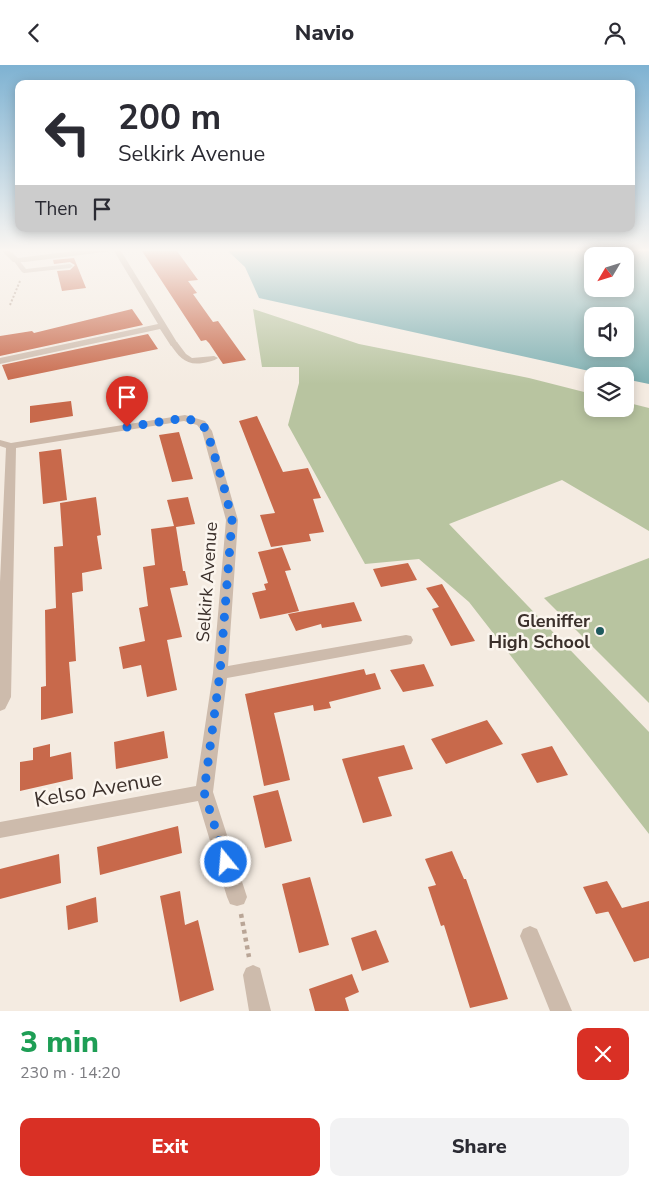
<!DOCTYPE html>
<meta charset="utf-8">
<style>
:root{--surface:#fff;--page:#f2f2f3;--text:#2b2b33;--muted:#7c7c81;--accent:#d93025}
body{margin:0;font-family:"Nunito Sans",sans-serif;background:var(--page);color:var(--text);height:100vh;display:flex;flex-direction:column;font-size:19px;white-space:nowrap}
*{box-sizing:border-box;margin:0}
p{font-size:16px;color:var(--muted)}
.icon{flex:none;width:28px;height:28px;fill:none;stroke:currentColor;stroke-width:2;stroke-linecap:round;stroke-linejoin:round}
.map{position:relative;height:946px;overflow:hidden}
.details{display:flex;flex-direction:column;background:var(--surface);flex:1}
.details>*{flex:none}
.banner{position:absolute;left:15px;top:15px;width:620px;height:152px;border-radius:10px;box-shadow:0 2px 12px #0003;background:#fff;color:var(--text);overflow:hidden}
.needle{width:32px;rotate:232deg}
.fabs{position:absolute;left:584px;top:182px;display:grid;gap:10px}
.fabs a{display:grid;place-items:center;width:50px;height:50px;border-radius:10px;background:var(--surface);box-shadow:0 2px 12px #0003;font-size:25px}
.pin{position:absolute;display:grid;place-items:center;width:42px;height:42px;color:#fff;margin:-51px -21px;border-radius:50% 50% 50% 0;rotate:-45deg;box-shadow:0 0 5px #0007}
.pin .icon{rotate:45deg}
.me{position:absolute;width:55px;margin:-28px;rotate:343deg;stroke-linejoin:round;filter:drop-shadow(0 0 4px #0008)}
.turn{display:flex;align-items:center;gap:18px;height:105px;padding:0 20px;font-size:22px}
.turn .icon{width:65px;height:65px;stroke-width:2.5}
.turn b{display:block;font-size:35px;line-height:42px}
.then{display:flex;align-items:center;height:48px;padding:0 20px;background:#0003;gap:10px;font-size:19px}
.round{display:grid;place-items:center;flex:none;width:52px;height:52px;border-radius:10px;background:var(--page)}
.overview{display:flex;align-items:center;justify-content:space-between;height:85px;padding:0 20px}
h1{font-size:30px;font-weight:800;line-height:38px;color:#1e9e55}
.button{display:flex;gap:10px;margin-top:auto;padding:10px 20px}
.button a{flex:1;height:58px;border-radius:10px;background:var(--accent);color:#fff;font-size:20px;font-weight:800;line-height:58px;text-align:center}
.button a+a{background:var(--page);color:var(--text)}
header{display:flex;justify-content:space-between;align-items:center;height:65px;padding:0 20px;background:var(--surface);font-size:22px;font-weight:800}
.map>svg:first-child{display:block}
.green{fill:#b8c4a0}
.water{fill:#7fb0b2;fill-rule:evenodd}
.building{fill:#c8694b}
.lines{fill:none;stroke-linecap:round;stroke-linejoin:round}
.path-far1{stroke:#b9a596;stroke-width:2;stroke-dasharray:2 2;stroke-linecap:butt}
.path{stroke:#b9a596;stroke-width:4.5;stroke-dasharray:4 4;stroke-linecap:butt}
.lane{fill:#cdbbac;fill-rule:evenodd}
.street{fill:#cdbbac;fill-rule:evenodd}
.route{stroke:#1a73e8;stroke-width:9;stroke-dasharray:0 16.2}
.poi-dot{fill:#1f5a5e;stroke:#fbf5ee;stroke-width:2}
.labels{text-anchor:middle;stroke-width:5;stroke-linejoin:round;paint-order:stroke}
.street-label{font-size:18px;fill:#3b302b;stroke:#fbf5ee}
.poi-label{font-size:18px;font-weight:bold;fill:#3b302b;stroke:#fbf5ee;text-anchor:end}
.near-street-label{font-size:21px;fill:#3b302b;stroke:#fbf5ee}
</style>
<header><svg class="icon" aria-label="back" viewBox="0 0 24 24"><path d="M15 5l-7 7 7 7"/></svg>Navio<svg class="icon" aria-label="person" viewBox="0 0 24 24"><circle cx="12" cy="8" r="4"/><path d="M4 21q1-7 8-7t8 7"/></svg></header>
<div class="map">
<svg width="649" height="946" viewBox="0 0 649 946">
<rect width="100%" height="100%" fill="#f4ebe1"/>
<!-- green -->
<path class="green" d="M 253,244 L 359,279 L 529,313 L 592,329 L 592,344 L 625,344 L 625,337 L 649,343 L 649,466 L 562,415 L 449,459 L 649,667 L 649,769 L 469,537 L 419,494 L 365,499 L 288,360 L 299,318 L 299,302 L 262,302 Z
M 649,493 L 649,638 L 544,533 Z"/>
<!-- water -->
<path class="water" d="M 228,186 L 649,186 L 649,319 L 625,314 L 625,311 L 612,311 L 259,233 L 245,202 ZM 592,191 L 625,191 L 625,224 L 592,224 ZM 592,251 L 625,251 L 625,284 L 592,284 Z"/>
<!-- building -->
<path class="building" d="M 142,186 L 177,186 L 198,215 L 188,216 L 197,228 L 193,229 L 213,257 L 218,256 L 246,295 L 223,299 L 209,278 L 206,275 L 201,276 Z
M 74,193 L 86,223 L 62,226 L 57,206 L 70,205 L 75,200 L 70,197 L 54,199 L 53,195 Z
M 132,244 L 143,260 L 0,291 L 0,271 L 32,266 L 34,268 Z
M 148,269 L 158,284 L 8,315 L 2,300 Z
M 71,336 L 73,351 L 30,358 L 30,341 Z
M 257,351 L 283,407 L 308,403 L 321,433 L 313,434 L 324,467 L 309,469 L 311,476 L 271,482 L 260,450 L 275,448 L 239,356 Z
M 179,367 L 193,414 L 172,417 L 159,370 Z
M 61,384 L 67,435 L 43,439 L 39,387 Z
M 96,432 L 101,470 L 97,471 L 102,504 L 82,508 L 83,526 L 72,528 L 76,596 L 69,597 L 73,648 L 41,655 L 41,622 L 46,621 L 45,545 L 56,543 L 54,482 L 63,481 L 60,438 Z
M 188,432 L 195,459 L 176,462 L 183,506 L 185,506 L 188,520 L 170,523 L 182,572 L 167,575 L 177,625 L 147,632 L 141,600 L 123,604 L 119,582 L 145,576 L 139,543 L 148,541 L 143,502 L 155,500 L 151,464 L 174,461 L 167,435 Z
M 282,482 L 291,505 L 285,506 L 299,546 L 260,554 L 252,528 L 266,525 L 264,519 L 268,518 L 258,487 Z
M 408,498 L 417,515 L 381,522 L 373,504 Z
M 442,519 L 446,526 L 475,576 L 451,581 L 432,544 L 439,542 L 426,523 Z
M 354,537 L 362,556 L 322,563 L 321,559 L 296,566 L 288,549 Z
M 424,599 L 434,621 L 403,627 L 390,605 Z
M 364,604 L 366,610 L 375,608 L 381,624 L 329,637 L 331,643 L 314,646 L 313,640 L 274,648 L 290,715 L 264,721 L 245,629 Z
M 487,655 L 503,679 L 446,699 L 431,674 Z
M 164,666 L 168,693 L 116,704 L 114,677 Z
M 50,679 L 50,692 L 71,687 L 73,714 L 20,726 L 20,697 L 33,695 L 33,683 Z
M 404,680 L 413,704 L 378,712 L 392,751 L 363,758 L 342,694 Z
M 552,681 L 568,710 L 537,718 L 521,689 Z
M 278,725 L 292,776 L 265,783 L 253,731 Z
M 178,761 L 182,788 L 100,810 L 97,782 Z
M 452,786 L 464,814 L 466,814 L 508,934 L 470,943 L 444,860 L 441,861 L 428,822 L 436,820 L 425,794 Z
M 59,789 L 61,818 L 0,834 L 0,804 Z
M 310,812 L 329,880 L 299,888 L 282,819 Z
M 607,816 L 622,843 L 649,836 L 649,893 L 634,897 L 608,846 L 611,846 L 596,849 L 583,822 Z
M 180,826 L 185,860 L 198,855 L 214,925 L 180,937 L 160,831 Z
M 96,832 L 98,857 L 68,865 L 66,841 Z
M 376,865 L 389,897 L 362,906 L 351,873 Z
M 352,909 L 359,927 L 345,933 L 349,946 L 315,946 L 309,924 Z"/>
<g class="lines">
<!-- path-far1 -->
<path class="path-far1" d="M 10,240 L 20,216"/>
<!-- path -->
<path class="path" d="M 241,849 L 249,892"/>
<!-- lane -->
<path class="lane" d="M 14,194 L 18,194 L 26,204 L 70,199 L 73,201 L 70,203 L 24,208 L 22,207 L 13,195 Z
M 171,277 L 177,277 L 186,289 L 192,293 L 214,291 L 218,293 C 214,296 208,297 203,298 C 186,301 179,292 170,279 Z"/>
<!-- street -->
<path class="street" d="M 2,186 L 10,186 L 18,193 L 73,186 L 112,186 L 25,197 L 13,197 Z
M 114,186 L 121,186 L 178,279 L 177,281 L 171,281 L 160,264 L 0,299 L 0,293 L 158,259 Z
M 185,350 L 205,356 L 212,366 L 238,455 L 228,601 L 406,570 L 411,571 L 413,575 L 411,579 L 406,580 L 227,613 L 213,727 L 247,832 L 244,839 L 237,841 L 230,839 L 227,832 L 198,736 L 0,773 L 0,757 L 196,721 L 213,608 L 226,455 L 202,366 L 197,360 L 184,356 L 16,383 L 11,632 L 5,644 L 0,646 L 0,517 L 6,383 L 0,381 L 0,375 L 11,378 Z
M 530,861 L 537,864 L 572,946 L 550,946 L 520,871 L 523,864 Z
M 253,900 L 260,903 L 271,946 L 249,946 L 243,910 L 246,903 Z"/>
</g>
<!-- sky -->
<linearGradient id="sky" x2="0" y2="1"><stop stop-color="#7eb2d2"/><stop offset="0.58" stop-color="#faf6f2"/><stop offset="1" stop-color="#faf6f2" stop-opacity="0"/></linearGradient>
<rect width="649" height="319" fill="url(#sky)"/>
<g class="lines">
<!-- route -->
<path class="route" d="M 127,362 L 185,353 L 201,358 L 207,366 L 223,418 L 232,455 L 220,608 L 204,727 L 226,797"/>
</g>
<!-- markers -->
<circle class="poi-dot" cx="600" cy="566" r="5"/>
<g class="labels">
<!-- street labels -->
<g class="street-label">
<text transform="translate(207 517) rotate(-86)" y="6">Selkirk Avenue</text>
</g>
<!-- poi labels -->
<g class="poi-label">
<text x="590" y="562">Gleniffer<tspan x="590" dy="21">High School</tspan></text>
</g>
<!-- near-street labels -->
<g class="near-street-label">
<text transform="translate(98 724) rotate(-10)" y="7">Kelso Avenue</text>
</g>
</g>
</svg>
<div class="fabs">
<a><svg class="needle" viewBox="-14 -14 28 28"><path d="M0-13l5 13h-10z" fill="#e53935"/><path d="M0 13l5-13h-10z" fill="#7c7c81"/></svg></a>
<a><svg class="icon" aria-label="sound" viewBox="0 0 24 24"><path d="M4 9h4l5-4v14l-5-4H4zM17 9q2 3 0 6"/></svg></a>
<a><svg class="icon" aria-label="layers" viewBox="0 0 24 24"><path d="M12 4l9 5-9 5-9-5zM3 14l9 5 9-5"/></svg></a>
</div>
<div class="pin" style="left:127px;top:362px;background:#d93025"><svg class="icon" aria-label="arrive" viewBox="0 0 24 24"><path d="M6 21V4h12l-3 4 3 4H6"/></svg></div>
<svg class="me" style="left:226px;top:797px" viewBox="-20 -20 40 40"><circle r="17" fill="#1a73e8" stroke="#fff" stroke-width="3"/><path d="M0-11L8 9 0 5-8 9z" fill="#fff"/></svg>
<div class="banner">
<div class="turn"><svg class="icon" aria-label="left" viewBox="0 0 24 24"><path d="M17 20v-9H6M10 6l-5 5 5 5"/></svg><div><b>200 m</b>Selkirk Avenue</div></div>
<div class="then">Then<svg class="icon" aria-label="arrive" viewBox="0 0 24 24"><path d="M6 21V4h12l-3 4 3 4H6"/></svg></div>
</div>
</div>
<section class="details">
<div class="overview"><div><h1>3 min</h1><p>230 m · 14:20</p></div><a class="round" style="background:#d93025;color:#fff"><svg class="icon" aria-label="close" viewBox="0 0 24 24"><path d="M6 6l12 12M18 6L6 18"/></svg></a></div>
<div class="button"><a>Exit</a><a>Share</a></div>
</section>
